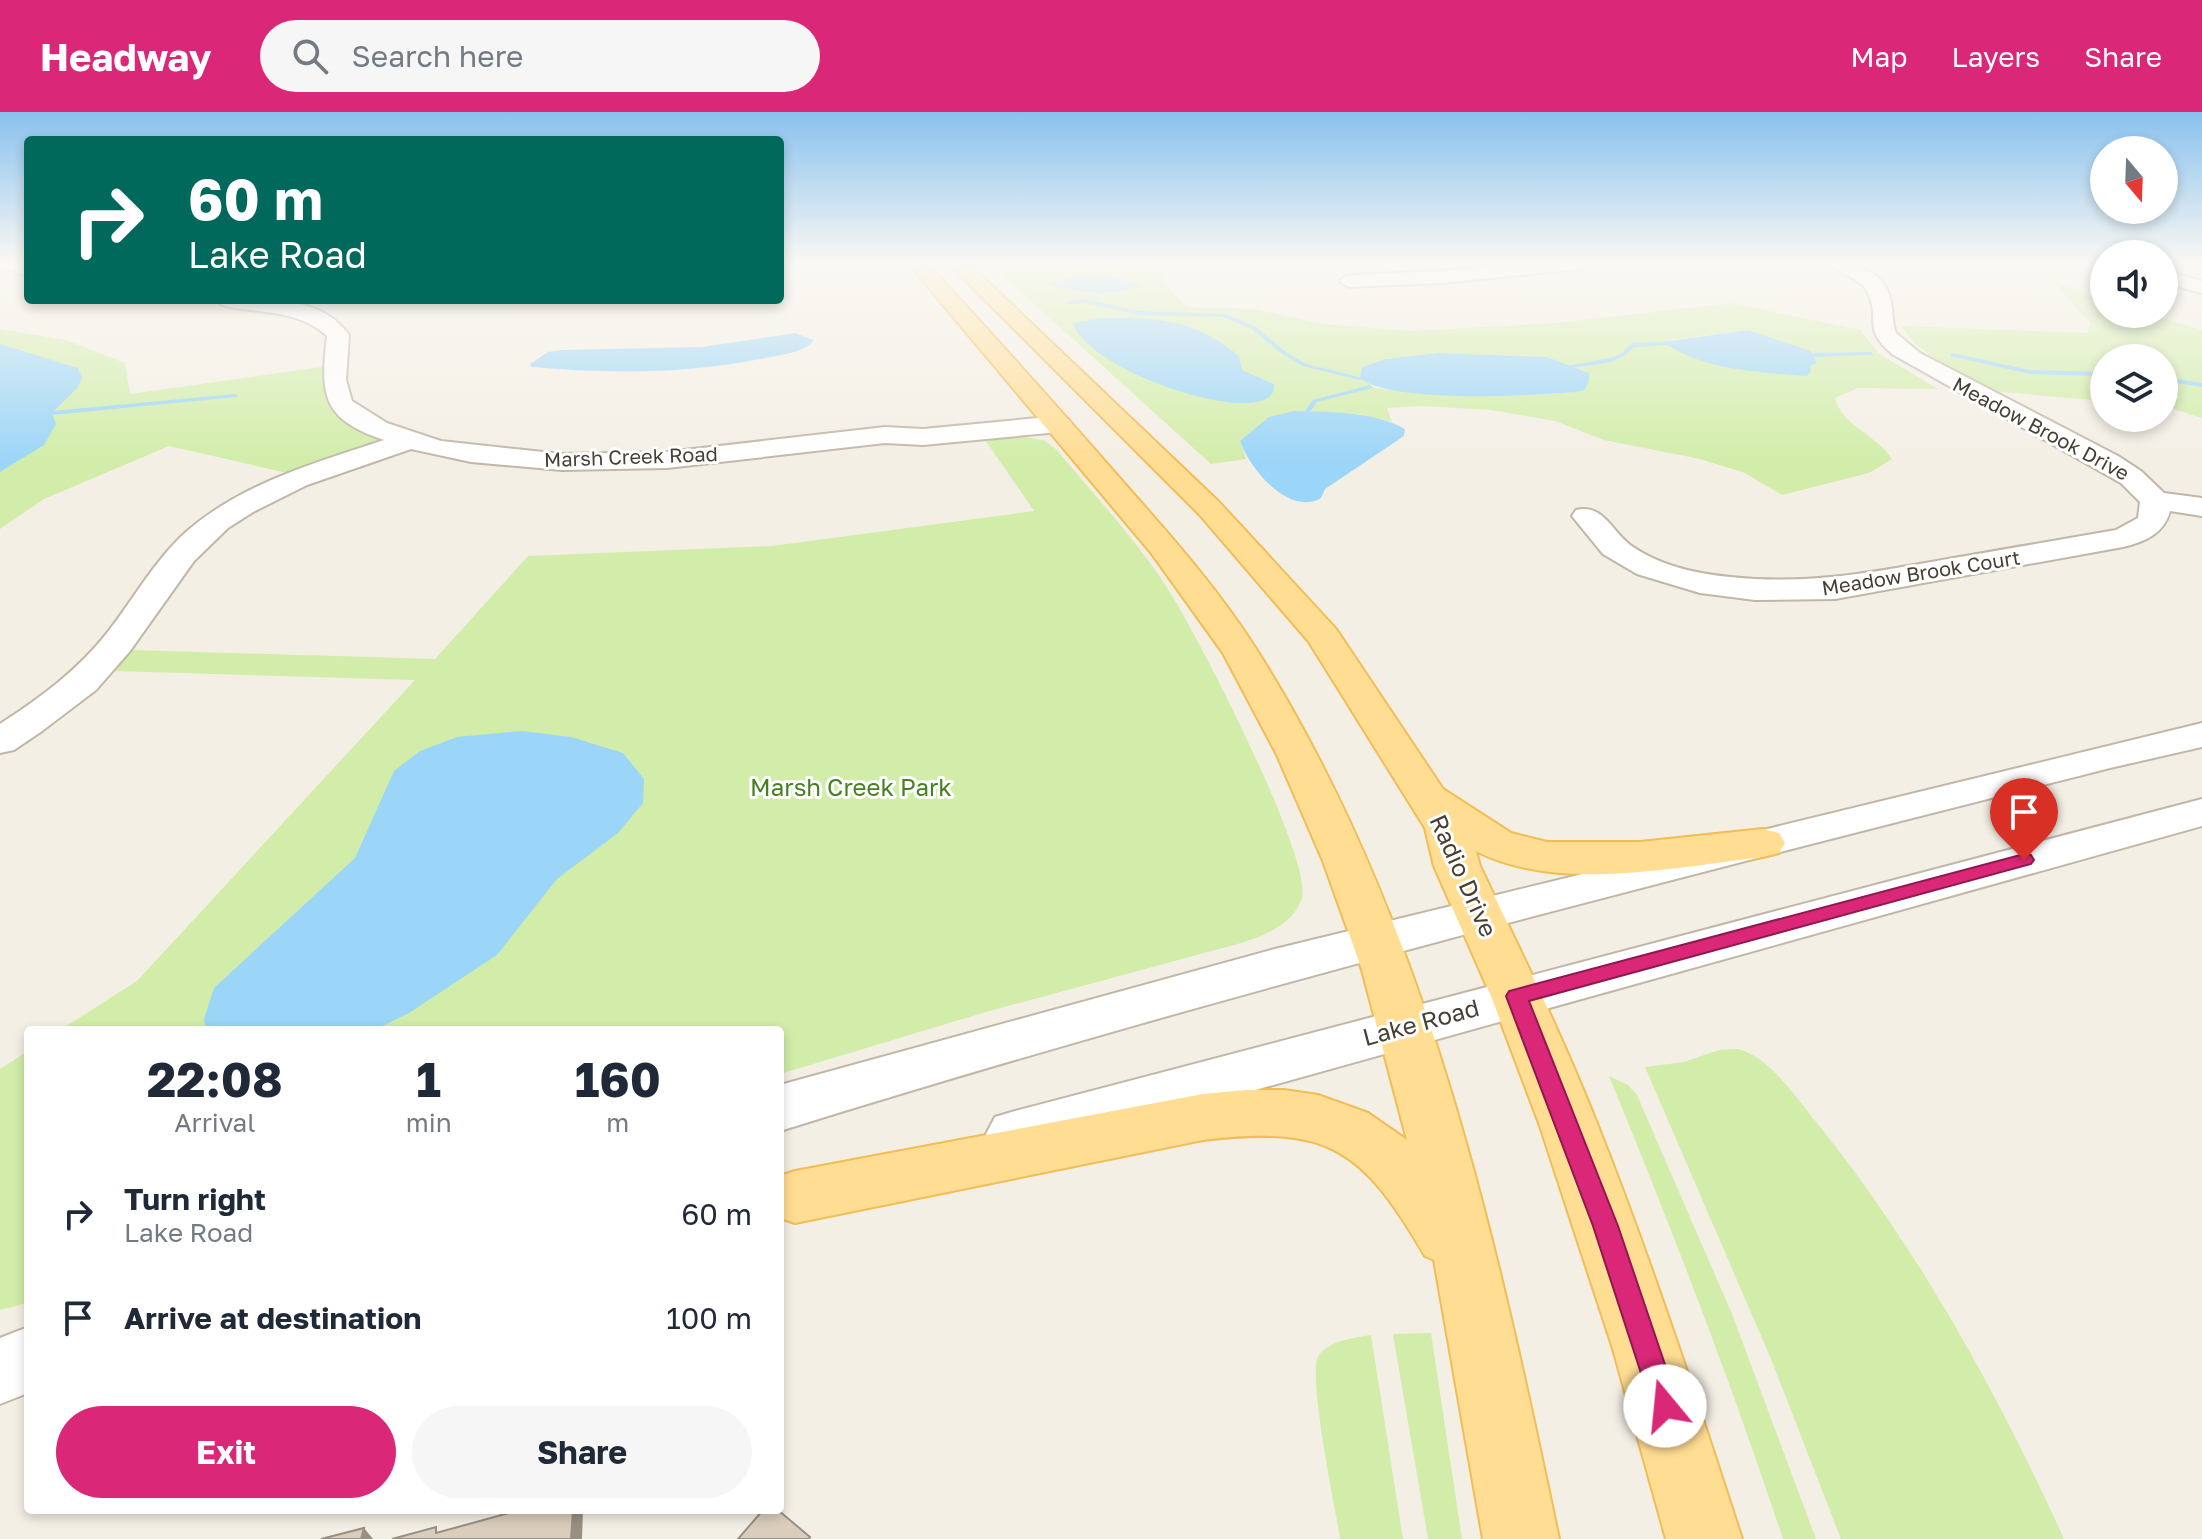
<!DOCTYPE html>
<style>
:root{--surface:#fff;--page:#f6f6f7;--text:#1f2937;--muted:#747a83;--accent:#db2777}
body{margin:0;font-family:"Golos Text",sans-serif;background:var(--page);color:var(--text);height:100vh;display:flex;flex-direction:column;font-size:30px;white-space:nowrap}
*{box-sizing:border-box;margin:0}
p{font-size:26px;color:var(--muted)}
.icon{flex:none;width:44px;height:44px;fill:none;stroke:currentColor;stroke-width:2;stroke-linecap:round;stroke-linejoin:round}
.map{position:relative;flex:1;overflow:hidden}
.panel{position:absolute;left:24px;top:914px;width:760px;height:488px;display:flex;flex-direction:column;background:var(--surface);border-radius:8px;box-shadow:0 4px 12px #0003}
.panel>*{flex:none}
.banner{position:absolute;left:24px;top:24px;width:760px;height:168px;border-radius:8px;box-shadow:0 4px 12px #0003;background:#00695c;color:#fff;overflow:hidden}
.needle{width:52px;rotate:161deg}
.controls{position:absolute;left:2090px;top:24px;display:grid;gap:16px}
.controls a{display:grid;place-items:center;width:88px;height:88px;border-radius:50%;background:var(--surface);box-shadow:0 4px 12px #0003;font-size:40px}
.pin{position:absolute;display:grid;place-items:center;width:68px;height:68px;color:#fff;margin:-82px -34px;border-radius:50% 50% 50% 0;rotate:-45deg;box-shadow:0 0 8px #0007}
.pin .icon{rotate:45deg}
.me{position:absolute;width:88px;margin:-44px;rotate:343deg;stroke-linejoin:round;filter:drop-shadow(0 0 6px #0008)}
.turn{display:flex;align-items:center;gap:28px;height:168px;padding:0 32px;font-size:36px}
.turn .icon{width:104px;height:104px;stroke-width:2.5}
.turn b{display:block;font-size:56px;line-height:68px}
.eta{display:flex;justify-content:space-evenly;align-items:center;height:136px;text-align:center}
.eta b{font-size:48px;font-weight:700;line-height:56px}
.button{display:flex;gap:16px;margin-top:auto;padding:16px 32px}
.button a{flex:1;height:92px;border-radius:48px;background:var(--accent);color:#fff;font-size:32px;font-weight:700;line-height:92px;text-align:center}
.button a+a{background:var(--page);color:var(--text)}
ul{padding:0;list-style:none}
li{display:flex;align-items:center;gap:24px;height:104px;padding:0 32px}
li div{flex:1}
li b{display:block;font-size:30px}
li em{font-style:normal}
header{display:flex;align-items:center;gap:48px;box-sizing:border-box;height:112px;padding:0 40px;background:var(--accent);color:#fff}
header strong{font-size:38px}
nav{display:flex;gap:44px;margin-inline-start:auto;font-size:28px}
.search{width:560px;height:72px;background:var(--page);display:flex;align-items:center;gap:20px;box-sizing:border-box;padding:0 28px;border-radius:44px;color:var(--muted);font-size:30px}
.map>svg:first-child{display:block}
.green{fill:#d1eda9;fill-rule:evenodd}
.water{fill:#9bd5f8}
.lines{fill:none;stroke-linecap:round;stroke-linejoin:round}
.stream{fill:#9bd5f8;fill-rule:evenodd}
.minor-casing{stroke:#c1b7a7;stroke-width:4}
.major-casing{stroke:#f0bd57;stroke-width:4}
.minor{fill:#fff;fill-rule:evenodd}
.major{fill:#ffdd93;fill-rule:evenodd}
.shaded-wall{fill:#999084}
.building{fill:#dacdbc;stroke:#999084;stroke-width:2}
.route{fill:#db2777;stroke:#8e194d;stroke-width:2}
.labels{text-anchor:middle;stroke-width:6;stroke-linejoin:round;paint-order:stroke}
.far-street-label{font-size:20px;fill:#483f34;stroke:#fff}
.park-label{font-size:24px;fill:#488021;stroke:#fff}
.street-label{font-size:24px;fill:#483f34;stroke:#fff}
</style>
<header>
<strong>Headway</strong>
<div class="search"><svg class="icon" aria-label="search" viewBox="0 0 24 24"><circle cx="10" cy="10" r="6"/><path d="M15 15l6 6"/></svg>Search here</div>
<nav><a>Map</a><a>Layers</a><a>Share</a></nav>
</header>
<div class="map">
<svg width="2202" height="1427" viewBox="0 0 2202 1427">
<rect width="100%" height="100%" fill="#f4efe5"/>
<!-- green -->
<path class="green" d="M 989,151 L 1168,151 L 1162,162 L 1169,177 L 1187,195 L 1255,197 L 1323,212 L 1411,219 L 1556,211 L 1732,191 L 1860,218 L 1878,241 L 1938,277 L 1858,276 L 1835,286 C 1842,314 1876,322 1892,347 L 1869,361 L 1782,383 L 1745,361 L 1700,347 L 1604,328 L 1555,309 L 1490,298 L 1422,294 L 1387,296 L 1392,310 L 1359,302 L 1294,299 L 1240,329 L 1246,347 L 1211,352 ZM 1748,218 L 1811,239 L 1817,250 C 1773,277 1714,243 1670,228 ZM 1439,241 L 1546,245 L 1589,261 L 1584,279 C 1514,287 1441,286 1370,275 L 1386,247 Z
M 2053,169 L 2104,187 L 2104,202 L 2149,202 L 2202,218 L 2202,306 L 2164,294 L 2164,246 L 2104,246 L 2104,289 L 1991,279 L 1947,255 L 1915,232 L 1901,214 L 2087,221 L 2090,211 Z
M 0,217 L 66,228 L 125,251 L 130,282 L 336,253 L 342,293 L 410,328 L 305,365 L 169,334 L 44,387 L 0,417 Z
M 1022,324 L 1045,329 L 1057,338 C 1093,382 1133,424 1164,471 C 1193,513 1312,744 1302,786 C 1295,811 1264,824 1241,831 L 986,900 L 780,962 L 780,918 L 60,918 L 137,869 L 415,568 L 112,559 L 132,538 L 435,547 L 528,444 L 772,434 L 1034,399 L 983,325 Z
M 1738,937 C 1768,945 1790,978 1809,1001 C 1913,1128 1996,1277 2064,1427 L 1841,1427 L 1771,1247 L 1645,955 L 1684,950 L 1719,938 Z
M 28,939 L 28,1191 L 0,1198 L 0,957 Z
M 1609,964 L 1628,973 L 1637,983 L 1732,1202 L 1816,1427 L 1783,1427 C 1731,1270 1672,1117 1609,964 Z
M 1431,1221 L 1462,1427 L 1428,1427 L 1393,1222 Z
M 1371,1223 L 1403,1427 L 1340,1427 C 1336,1397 1306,1260 1319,1243 C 1331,1228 1354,1226 1371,1223 Z"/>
<!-- water -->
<path class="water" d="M 1100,161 L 1141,173 C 1115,184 1078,183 1052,173 L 1051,169 Z
M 1102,206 C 1158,205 1195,208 1239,244 L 1242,258 L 1274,272 C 1281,322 1090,264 1073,211 Z
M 1748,218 L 1811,239 L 1817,251 L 1810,254 L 1811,259 L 1807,264 C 1759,260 1705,259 1663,230 Z
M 795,221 L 814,228 C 805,240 785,242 770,245 C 691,262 612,262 532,255 L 530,252 L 548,240 L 561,238 L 702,235 Z
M 0,232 L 78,256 L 82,266 L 78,275 L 52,301 L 56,312 L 44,333 L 0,360 Z
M 1439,241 L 1547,245 L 1589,261 L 1589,269 L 1584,279 C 1542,284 1390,292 1360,266 L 1362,255 L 1386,247 Z
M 1294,299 C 1331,300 1372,299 1405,317 L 1404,324 L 1325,377 L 1321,386 C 1289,405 1249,356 1240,329 L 1269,305 Z
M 522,619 L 571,625 L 623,641 L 644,667 L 643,691 L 618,721 L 557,767 L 497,843 L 409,901 L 374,918 L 206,918 L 204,907 L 214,876 L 355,746 L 394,659 L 420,639 L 457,625 Z"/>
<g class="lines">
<!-- stream -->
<path class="stream" d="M 1085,187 L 1139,199 L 1226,202 L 1256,215 L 1286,240 L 1307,252 L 1363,266 L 1360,268 L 1303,254 L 1282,242 L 1252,217 L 1223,205 L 1139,203 L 1085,191 L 1067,192 L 1064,190 Z
M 1666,230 L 1668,233 L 1634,235 C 1617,254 1594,252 1570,256 L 1567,254 L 1610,246 L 1621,242 L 1632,231 Z
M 1871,240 L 1873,243 L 1813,245 L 1810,243 L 1813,241 Z
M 1952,241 L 2030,258 L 2104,260 L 2104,264 L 2030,262 L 1950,244 Z
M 2164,265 L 2202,271 L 2202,275 L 2164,269 Z
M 1370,273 L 1373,275 L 1372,276 L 1317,290 L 1310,300 L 1305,299 L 1313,288 Z
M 235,282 L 237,283 L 237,285 L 52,303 L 49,301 L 52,299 Z"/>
<!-- minor casing -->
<g class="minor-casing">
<path id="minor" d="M 0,151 L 28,152 L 28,164 L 0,155 Z
M 1522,151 L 1590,151 L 1581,157 L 1442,171 L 1349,175 L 1339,169 L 1349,163 L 1442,159 Z
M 1829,151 C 1851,151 1881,157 1889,182 C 1894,195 1891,209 1896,221 L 1920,241 L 2118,344 L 2141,359 L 2164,381 L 2202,386 L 2202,404 L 2170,399 C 2164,422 2144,430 2123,435 L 1835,487 L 1755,488 L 1700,481 L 1637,462 L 1603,442 L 1572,404 L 1576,398 C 1604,391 1612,421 1633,435 C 1661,454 1697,462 1731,465 C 1805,473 1870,461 1942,448 C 2000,438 2058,428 2116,418 L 2138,406 L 2140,390 L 2121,371 L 1892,242 C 1862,216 1880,210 1869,183 C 1863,166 1840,163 1829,151 Z
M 2164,159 L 2202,169 L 2202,181 L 2164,171 Z
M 215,188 C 260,188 319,181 349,223 L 346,268 L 352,289 L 387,311 L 441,329 L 562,342 L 667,340 L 885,315 L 923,317 L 1059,304 L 1068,307 L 1072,312 L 1068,317 L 1059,320 L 923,333 L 885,331 L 667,356 L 562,358 L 471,350 L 411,337 L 307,373 L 253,400 L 228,416 L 194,449 L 130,539 L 96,578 L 42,619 L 14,638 L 0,641 L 0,612 C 40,586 77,559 107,521 C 133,488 154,449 186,420 C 242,371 315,351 384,328 C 322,307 320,284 327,224 C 294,191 229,204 215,188 Z
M 2202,611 L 2202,635 L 2110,656 C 1664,769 1219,882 780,1019 L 780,973 L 1275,837 Z
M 2202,687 L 2202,714 L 1015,1045 L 995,1039 L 986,1022 L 995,1005 L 1015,999 Z
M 28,1215 L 28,1281 L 0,1292 L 0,1226 Z"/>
</g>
<!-- major casing -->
<g class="major-casing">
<path id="major" d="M 908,151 L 927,151 C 991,221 1055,292 1117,363 C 1167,420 1218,476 1258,540 C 1427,808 1495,1121 1559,1427 L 1483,1427 L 1434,1148 L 1425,1144 C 1362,1036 1329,1013 1203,1028 L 795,1111 L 780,1106 L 780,1064 L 795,1059 L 1203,982 L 1246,978 L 1284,978 L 1318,983 L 1368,1001 L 1407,1028 L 1362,858 L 1323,749 L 1277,643 L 1223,541 L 1152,442 Z
M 948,151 L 968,151 L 1219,390 L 1336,517 L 1443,677 L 1511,721 L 1547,730 L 1640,730 L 1763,717 L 1779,721 L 1785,731 L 1779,741 L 1763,745 C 1676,755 1557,781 1476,739 L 1480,754 C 1521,840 1563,925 1598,1014 C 1652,1150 1697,1288 1742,1427 L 1666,1427 L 1613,1237 L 1540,1014 L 1491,884 L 1434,754 L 1425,716 L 1309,530 L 1199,402 Z"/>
</g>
<!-- minor -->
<use href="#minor" class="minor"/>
<!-- major -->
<use href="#major" class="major"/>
</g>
<!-- shaded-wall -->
<path class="shaded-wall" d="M 573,1398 L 583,1398 L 582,1427 L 571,1427 Z
M 364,1416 L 373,1427 L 361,1427 Z"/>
<!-- building -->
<path class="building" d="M 509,1398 L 573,1398 L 571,1427 L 392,1427 L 436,1415 L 436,1421 L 509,1401 Z
M 763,1398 L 778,1398 L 810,1425 L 809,1427 L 738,1427 Z
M 364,1416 L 361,1427 L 321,1427 Z"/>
<!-- sky -->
<linearGradient id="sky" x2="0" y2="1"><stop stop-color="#89c1ee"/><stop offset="0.43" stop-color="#faf8f3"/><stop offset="1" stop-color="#faf8f3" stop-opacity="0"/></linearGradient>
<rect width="2202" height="351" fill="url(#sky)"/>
<!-- route -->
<path class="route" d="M 2024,742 L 2031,743 L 2034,748 L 2031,752 L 1529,889 L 1618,1114 L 1679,1294 L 1675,1304 L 1665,1308 L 1655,1304 L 1593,1114 L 1506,884 L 1509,879 Z"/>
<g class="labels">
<!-- far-street labels -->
<g class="far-street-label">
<text transform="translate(2041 317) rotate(28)" y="7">Meadow Brook Drive</text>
<text transform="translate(631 345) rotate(-2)" y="7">Marsh Creek Road</text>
<text transform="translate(1921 461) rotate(-9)" y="7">Meadow Brook Court</text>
</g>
<!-- park labels -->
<g class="park-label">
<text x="851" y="684">Marsh Creek Park</text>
</g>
<!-- street labels -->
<g class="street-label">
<text transform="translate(1463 764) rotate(66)" y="8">Radio Drive</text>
<text transform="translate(1421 911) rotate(-15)" y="8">Lake Road</text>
</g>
</g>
</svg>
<div class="controls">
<a><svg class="needle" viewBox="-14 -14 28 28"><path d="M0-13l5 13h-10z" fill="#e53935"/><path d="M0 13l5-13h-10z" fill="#747a83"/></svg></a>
<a><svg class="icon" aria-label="sound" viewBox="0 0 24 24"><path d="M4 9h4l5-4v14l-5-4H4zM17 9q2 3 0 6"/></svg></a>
<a><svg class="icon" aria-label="layers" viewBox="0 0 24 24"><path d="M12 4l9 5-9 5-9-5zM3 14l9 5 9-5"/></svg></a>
</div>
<div class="pin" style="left:2024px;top:748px;background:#d93025"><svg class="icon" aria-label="arrive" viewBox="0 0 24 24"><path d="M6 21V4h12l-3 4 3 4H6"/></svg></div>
<svg class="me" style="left:1665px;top:1294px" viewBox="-20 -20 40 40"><circle r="19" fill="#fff"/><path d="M0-13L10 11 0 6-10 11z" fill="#db2777"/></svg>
<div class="banner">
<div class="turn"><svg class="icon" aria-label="right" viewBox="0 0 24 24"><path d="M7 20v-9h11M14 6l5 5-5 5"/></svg><div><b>60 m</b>Lake Road</div></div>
</div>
<section class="panel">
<div class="eta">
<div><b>22:08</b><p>Arrival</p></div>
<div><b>1</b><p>min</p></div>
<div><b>160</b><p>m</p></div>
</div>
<ul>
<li><svg class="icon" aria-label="right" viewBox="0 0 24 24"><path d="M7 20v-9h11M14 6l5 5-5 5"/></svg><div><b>Turn right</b><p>Lake Road</p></div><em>60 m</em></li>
<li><svg class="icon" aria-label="arrive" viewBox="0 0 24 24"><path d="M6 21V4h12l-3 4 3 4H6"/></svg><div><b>Arrive at destination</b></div><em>100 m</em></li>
</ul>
<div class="button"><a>Exit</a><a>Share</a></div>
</section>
</div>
